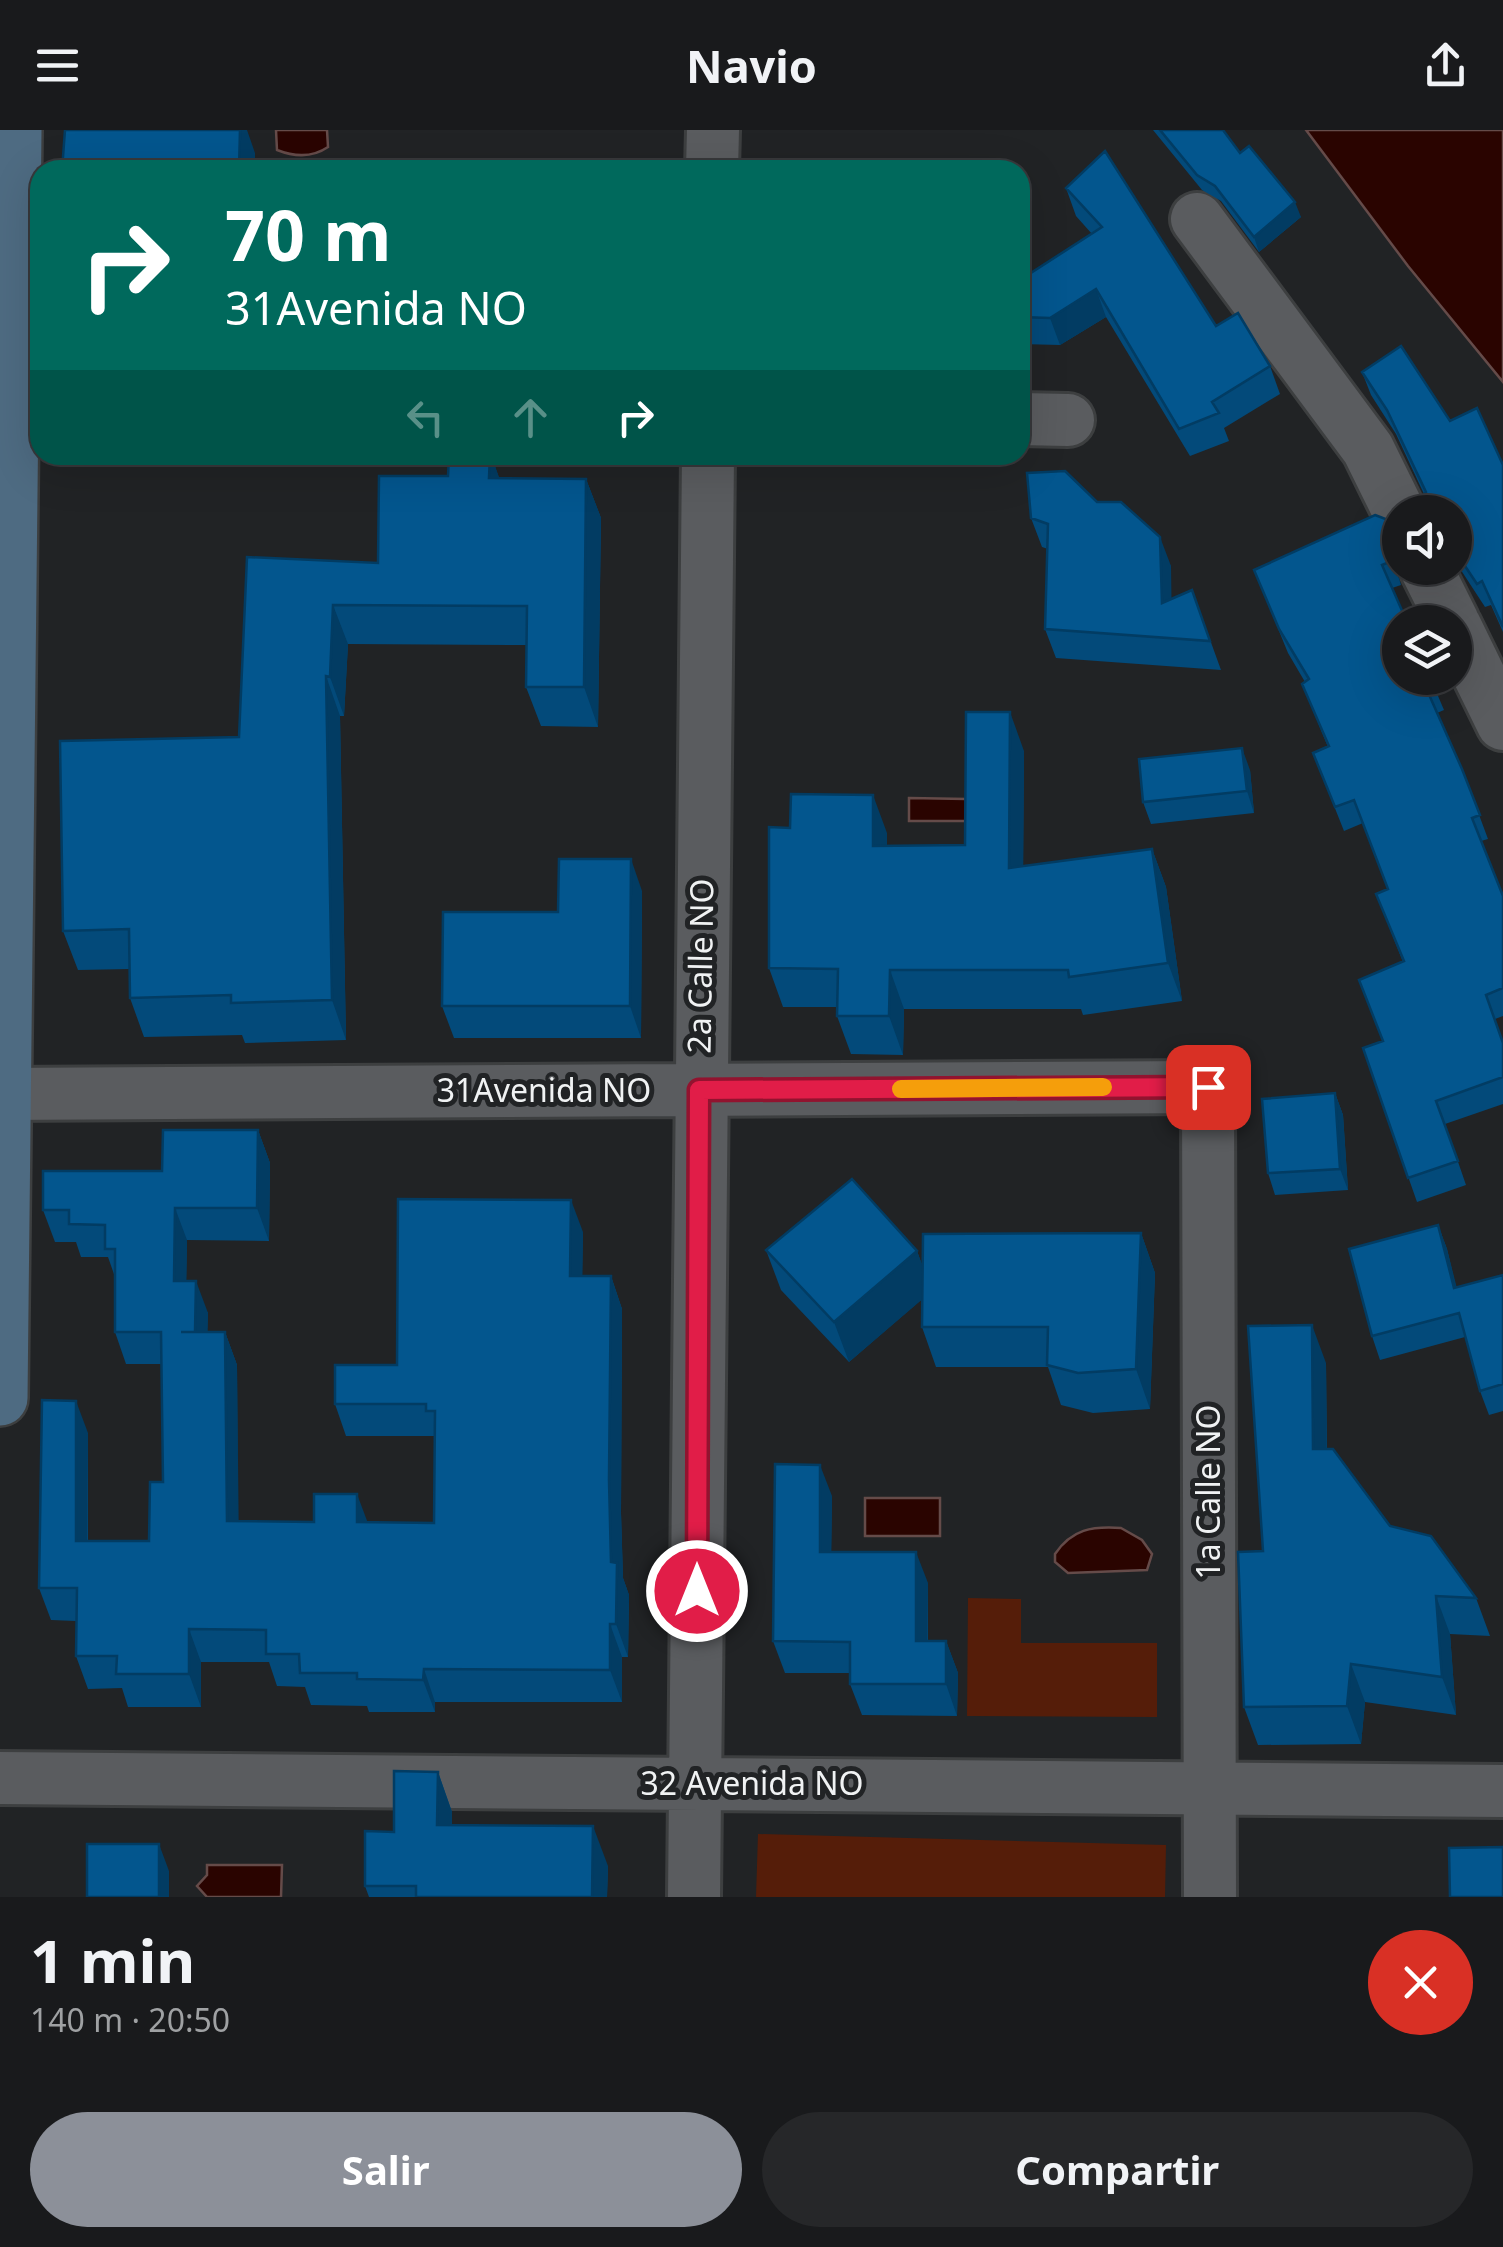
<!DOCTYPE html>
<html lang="es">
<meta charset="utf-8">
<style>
:root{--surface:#191a1c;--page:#262729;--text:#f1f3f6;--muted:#9fa1a3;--line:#37383b;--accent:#8c9099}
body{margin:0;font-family:"Noto Sans",sans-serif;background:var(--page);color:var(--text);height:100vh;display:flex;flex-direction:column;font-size:38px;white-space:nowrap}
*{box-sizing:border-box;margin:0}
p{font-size:32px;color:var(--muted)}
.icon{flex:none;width:55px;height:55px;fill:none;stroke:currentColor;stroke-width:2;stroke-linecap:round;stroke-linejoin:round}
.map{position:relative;height:1767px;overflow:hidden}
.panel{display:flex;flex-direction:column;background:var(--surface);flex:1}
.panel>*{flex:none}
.banner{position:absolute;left:30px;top:30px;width:1000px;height:305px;border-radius:30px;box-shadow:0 10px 40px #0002,0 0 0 2px var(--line);background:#00695c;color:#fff;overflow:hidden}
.controls{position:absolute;left:1382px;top:365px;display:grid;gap:20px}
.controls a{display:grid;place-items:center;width:90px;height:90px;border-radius:50%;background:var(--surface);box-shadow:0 10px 40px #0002,0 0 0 2px var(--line);font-size:50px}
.pin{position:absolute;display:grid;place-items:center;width:85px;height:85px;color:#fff;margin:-42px;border-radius:20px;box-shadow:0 5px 15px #0006}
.me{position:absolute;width:110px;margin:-55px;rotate:0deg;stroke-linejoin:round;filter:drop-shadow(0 0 8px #0008)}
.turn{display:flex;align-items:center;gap:35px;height:210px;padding:0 30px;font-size:45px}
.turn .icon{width:130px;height:130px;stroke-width:2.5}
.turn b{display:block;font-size:70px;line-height:85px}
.lanes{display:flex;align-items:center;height:95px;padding:0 30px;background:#0003;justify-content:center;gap:50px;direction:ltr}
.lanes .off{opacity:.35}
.round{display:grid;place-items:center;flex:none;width:105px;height:105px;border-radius:52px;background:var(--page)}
.head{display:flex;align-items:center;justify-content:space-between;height:170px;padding:0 30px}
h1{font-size:60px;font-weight:700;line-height:75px}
.primary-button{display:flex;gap:20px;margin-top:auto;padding:20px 30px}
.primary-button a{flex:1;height:115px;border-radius:60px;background:var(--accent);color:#fff;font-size:40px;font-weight:700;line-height:115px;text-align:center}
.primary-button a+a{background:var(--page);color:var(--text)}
header{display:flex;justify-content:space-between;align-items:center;height:130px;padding:0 30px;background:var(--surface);font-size:45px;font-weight:700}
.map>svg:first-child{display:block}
.green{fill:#551d09}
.water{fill:#2a0400;stroke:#654b49;stroke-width:2.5}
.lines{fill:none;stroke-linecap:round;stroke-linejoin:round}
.street-casing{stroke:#3d3f40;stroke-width:58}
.secondary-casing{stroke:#3d3f40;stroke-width:60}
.street{stroke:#5a5c5f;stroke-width:52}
.secondary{stroke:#4e6b82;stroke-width:55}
.wall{fill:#034a7a}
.shaded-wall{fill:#023c63}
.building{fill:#03568e;stroke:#023c63;stroke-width:2.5}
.route-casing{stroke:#92132f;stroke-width:25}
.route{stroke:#e11d48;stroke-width:18}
.slow{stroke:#f59e0b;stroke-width:18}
.labels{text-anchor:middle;stroke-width:10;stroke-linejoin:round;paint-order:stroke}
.street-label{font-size:32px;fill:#f0f2f3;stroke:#212325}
</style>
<header><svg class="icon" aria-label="menu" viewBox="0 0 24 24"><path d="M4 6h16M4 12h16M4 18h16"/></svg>Navio<svg class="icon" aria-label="share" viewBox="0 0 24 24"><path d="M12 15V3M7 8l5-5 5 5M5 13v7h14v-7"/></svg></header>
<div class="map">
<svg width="1503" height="1767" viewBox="0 0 1503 1767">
<rect width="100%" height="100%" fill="#212325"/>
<!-- green -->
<path class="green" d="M 968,1468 L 1021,1469 L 1021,1513 L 1157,1513 L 1157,1587 L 967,1586 Z
M 758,1704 L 1166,1715 L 1165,1767 L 756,1767 Z"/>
<!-- water -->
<path class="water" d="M 276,0 L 327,0 L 328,17 C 312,28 295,27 277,20 Z
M 1306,0 L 1503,0 L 1503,252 L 1408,136 Z
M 909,668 L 966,669 L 966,691 L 909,691 Z
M 865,1368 L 940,1368 L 940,1406 L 865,1406 Z
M 1121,1398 L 1142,1410 L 1152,1424 L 1147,1440 L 1068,1443 L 1055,1432 L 1055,1424 C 1072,1399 1092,1396 1121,1398 Z
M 207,1735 L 282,1735 L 281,1767 L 207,1767 L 197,1756 L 207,1745 Z"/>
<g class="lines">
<!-- street casing -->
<g class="street-casing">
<path id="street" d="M 712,40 L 713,0
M 1197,89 L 1368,319 L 1400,384
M 1020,289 L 1068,290
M 1426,438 L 1453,492
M 1455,496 L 1503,594
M 0,964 L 1208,957 L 1210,1767
M 0,1648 L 1503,1661
M 694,1767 L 708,325"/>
</g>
<!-- secondary casing -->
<g class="secondary-casing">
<path id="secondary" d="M 0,1268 L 14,0"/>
</g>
<!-- street -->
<use href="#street" class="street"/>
<!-- secondary -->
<use href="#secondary" class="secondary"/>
</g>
<!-- wall -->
<path class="wall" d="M 1153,0 L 1223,0 L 1240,23 L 1301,87 L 1259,122 L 1221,71 L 1202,60 Z
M 1066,58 L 1216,196 L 1270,236 L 1280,264 L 1224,298 L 1229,311 L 1190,326 L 1106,187 L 1060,215 L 1020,214 L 1020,150 L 1092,104 L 1076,86 Z
M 1362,242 L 1450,291 L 1503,335 L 1503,502 L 1491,475 L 1485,477 L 1455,431 L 1455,382 L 1424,364 L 1396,304 L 1371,265 Z
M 449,325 L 491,325 L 499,348 L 586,349 L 601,388 L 598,597 L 541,596 L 526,557 L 527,515 L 348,514 L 344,586 L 340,586 L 346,910 L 245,913 L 242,905 L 144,907 L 130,868 L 130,839 L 78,840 L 63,801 L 239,607 L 247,427 L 378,433 L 448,346 Z
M 1097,372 L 1171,436 L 1171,469 L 1192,460 L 1221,540 L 1056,528 L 1045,499 L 1048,419 L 1042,417 L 1031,388 Z
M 1388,390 L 1396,437 L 1401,455 L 1392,458 L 1444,580 L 1437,583 L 1462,639 L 1488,709 L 1481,711 L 1503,766 L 1503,886 L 1495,889 L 1503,912 L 1503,974 L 1445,994 L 1466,1055 L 1417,1072 L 1363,918 L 1382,912 L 1403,832 L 1376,764 L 1388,759 L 1363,693 L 1344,701 L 1313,623 L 1328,617 L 1302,554 L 1305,552 L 1288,523 L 1254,440 Z
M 1024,621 L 1023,736 L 1152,719 L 1166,757 L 1182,871 L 1083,885 L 1081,879 L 904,879 L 903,925 L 851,924 L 837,886 L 837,877 L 783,877 L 769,838 L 887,703 L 887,716 L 965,715 Z
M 1250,640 L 1254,683 L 1151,694 L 1143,672 Z
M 642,761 L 641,908 L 454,908 L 442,876 L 558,782 Z
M 1335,963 L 1343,985 L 1348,1060 L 1275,1065 L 1268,1043 Z
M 258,1000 L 270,1033 L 269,1111 L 187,1110 L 186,1151 L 208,1183 L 207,1202 L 225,1202 L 237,1235 L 238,1391 L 434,1393 L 435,1306 L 346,1306 L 335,1274 L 397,1235 L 583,1102 L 582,1146 L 611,1146 L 622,1179 L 621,1383 L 623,1448 L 629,1465 L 628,1527 L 622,1527 L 622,1572 L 435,1572 L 435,1582 L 369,1582 L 367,1576 L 311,1575 L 305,1557 L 277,1556 L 269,1532 L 201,1532 L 201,1577 L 128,1577 L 122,1558 L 88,1559 L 76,1526 L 76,1491 L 51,1490 L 39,1458 L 88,1303 L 88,1411 L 149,1411 L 163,1352 L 161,1234 L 126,1234 L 115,1202 L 115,1147 L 108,1127 L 81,1127 L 76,1112 L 55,1112 L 43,1080 L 162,1041 Z
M 1438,1095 L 1447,1119 L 1456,1157 L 1503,1145 L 1503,1281 L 1489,1285 L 1480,1261 L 1465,1207 L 1380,1230 L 1372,1206 Z
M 1141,1103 L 1155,1143 L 1150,1279 L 1093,1283 L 1061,1275 L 1048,1237 L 936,1237 L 922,1197 L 922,1169 L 849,1232 L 781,1160 L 766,1120 L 917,1121 L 922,1135 Z
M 1326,1233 L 1327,1319 L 1390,1396 L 1476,1468 L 1490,1506 L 1450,1504 L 1456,1585 L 1365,1572 L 1361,1614 L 1258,1615 L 1244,1577 L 1263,1421 Z
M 832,1366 L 831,1422 L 928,1453 L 928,1511 L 946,1511 L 958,1543 L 957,1586 L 862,1585 L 850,1554 L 850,1543 L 785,1543 L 773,1511 Z
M 438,1642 L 452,1682 L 452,1695 L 608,1736 L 607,1767 L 369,1767 L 365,1756 L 394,1702 Z"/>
<!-- shaded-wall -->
<path class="shaded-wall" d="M 240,0 L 247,0 L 255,23 L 255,40 L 239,40 Z
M 1295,72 L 1301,87 L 1259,122 L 1254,107 Z
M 1096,159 L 1106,187 L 1060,215 L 1050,188 Z
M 490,325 L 491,325 L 504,361 L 489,348 Z
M 586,349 L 601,388 L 598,597 L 584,557 Z
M 1400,391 L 1400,426 L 1396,437 L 1401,455 L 1387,413 L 1393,397 Z
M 1160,407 L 1171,436 L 1172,502 L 1162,473 Z
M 333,475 L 348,514 L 344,586 L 330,547 Z
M 326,546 L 340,586 L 346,910 L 332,870 Z
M 1010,582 L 1024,621 L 1023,776 L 1009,738 Z
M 1242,618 L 1250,640 L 1254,683 L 1247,661 Z
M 873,665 L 887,703 L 887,754 L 873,716 Z
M 1152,719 L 1166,757 L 1182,871 L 1168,833 Z
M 631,729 L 642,761 L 641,908 L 630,876 Z
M 890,840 L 904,879 L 903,925 L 889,886 Z
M 1335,963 L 1343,985 L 1348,1060 L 1340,1039 Z
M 258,1000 L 270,1033 L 269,1111 L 257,1078 Z
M 571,1070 L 583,1102 L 582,1178 L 570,1146 Z
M 175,1078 L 187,1110 L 186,1183 L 174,1151 Z
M 1438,1095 L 1447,1119 L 1463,1182 L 1454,1158 Z
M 1141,1103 L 1155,1143 L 1150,1279 L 1136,1239 Z
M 917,1121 L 932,1161 L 849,1232 L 834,1192 Z
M 611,1146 L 622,1179 L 621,1383 L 623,1448 L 629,1465 L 628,1527 L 616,1494 L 611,1432 L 609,1350 Z
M 196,1151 L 208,1183 L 207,1234 L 195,1202 Z
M 1312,1195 L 1326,1233 L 1327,1357 L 1313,1319 Z
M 225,1202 L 237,1235 L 239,1423 L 227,1391 Z
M 76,1271 L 88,1303 L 87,1443 L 76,1411 Z
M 820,1335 L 832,1366 L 831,1453 L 820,1422 Z
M 357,1364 L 369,1396 L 357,1392 Z
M 916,1422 L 928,1453 L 927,1543 L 916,1511 Z
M 1436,1466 L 1450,1504 L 1456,1585 L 1442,1547 Z
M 610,1494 L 622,1527 L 622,1572 L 610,1540 Z
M 189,1499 L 201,1532 L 201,1577 L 189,1544 Z
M 946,1511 L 958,1543 L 957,1586 L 946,1554 Z
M 1351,1534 L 1365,1572 L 1361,1614 L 1347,1576 Z
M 424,1539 L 435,1572 L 435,1582 L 423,1550 Z
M 438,1642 L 452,1682 L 452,1735 L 437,1695 Z
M 593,1696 L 608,1736 L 607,1767 L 592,1767 Z
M 159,1714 L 169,1741 L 169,1767 L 159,1767 Z"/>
<!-- building -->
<path class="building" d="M 65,0 L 240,0 L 239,40 L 62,40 Z
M 1160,0 L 1223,0 L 1240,23 L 1249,16 L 1295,72 L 1254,107 L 1215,56 L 1197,45 Z
M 1105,21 L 1216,196 L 1238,183 L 1270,236 L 1212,272 L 1219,283 L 1179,299 L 1096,159 L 1050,188 L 1020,187 L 1020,150 L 1102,97 L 1066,58 Z
M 1401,216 L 1450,291 L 1477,278 L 1503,335 L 1503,497 L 1482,451 L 1477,454 L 1455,421 L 1455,382 L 1408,382 L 1426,362 L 1387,280 L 1362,242 Z
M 449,325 L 490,325 L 489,348 L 586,349 L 584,557 L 526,557 L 527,476 L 333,475 L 330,547 L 326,546 L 332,870 L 231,873 L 231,865 L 130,868 L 129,799 L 63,801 L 60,611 L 239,607 L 247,427 L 378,433 L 379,346 L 448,346 Z
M 1065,341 L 1097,372 L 1121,372 L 1160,407 L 1162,473 L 1192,460 L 1210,511 L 1045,499 L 1048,394 L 1031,388 L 1027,343 Z
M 1375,385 L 1388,390 L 1400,388 L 1400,391 L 1393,397 L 1387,413 L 1392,431 L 1382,435 L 1407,492 L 1400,492 L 1400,548 L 1431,548 L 1435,556 L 1427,560 L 1462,639 L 1480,685 L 1472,688 L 1503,766 L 1503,858 L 1486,865 L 1503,913 L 1503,947 L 1436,971 L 1458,1031 L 1408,1048 L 1363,918 L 1383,911 L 1359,850 L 1404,831 L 1376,764 L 1388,759 L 1354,670 L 1335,677 L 1313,623 L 1329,616 L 1302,554 L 1309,549 L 1279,499 L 1254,440 Z
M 966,582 L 1010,582 L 1009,738 L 1152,719 L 1168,833 L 1069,847 L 1068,840 L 890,840 L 889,886 L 837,886 L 838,839 L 769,838 L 769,697 L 790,698 L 791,664 L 873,665 L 873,716 L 965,715 Z
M 1242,618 L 1247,661 L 1143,672 L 1139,629 Z
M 559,729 L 631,729 L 630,876 L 442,876 L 443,782 L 558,782 Z
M 1335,963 L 1340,1039 L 1268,1043 L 1262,969 Z
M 163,1000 L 258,1000 L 257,1078 L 175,1078 L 174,1151 L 196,1151 L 195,1202 L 181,1202 L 225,1202 L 227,1391 L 314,1392 L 314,1364 L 357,1364 L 357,1392 L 434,1393 L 435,1281 L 426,1281 L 426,1274 L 335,1274 L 335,1235 L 397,1235 L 398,1069 L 571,1070 L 570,1146 L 611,1146 L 609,1350 L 611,1432 L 617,1433 L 616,1494 L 610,1494 L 610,1540 L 424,1539 L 423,1550 L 357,1549 L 357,1543 L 300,1543 L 299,1524 L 266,1524 L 266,1500 L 189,1499 L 189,1544 L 116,1544 L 117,1526 L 76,1526 L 77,1458 L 39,1458 L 42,1270 L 76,1271 L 76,1411 L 149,1411 L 150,1352 L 163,1352 L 161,1202 L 115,1202 L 115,1119 L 105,1119 L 105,1095 L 69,1094 L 69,1080 L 43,1080 L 43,1041 L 162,1041 Z
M 852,1049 L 917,1121 L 834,1192 L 766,1120 Z
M 1438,1095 L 1454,1158 L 1503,1145 L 1503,1254 L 1480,1261 L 1459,1183 L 1372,1206 L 1349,1119 Z
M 1141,1103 L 1136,1239 L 1078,1243 L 1047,1235 L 1048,1197 L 922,1197 L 923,1104 Z
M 1312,1195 L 1313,1319 L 1333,1319 L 1390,1396 L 1431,1406 L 1476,1468 L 1436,1466 L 1442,1547 L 1351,1534 L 1347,1576 L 1244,1577 L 1238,1422 L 1263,1421 L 1248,1196 Z
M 775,1334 L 820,1335 L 820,1422 L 916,1422 L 916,1511 L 946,1511 L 946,1554 L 850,1554 L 850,1512 L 773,1511 Z
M 394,1641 L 438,1642 L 437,1695 L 593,1696 L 592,1767 L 416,1767 L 416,1756 L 365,1756 L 365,1701 L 394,1702 Z
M 87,1714 L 159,1714 L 159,1767 L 87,1767 Z
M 1503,1717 L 1503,1767 L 1450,1767 L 1449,1718 Z"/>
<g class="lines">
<!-- route casing -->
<g class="route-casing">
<path id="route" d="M 697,1461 L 699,960 L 1208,957"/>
</g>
<!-- route -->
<use href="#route" class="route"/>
<!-- slow -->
<path class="slow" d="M 901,959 L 1103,957"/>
</g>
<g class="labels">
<!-- street labels -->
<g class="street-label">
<text transform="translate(701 836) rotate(-89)" y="11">2a Calle NO</text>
<text x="544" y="972">31Avenida NO</text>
<text transform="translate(1209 1362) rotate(-90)" y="11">1a Calle NO</text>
<text x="752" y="1665">32 Avenida NO</text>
</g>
</g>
</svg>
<div class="controls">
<a><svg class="icon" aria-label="sound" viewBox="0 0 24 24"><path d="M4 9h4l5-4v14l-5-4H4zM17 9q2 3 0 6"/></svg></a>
<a><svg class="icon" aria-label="layers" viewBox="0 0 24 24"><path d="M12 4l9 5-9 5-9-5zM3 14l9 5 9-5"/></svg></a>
</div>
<div class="pin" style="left:1208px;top:957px;background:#d93025"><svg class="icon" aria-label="arrive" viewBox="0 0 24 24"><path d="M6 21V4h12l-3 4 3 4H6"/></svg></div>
<svg class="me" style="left:697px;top:1461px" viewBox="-20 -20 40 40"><circle r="17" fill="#e11d48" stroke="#fff" stroke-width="3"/><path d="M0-11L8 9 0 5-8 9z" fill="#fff"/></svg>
<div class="banner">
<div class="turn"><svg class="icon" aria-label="right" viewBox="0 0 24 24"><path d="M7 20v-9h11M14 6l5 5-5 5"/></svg><div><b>70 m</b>31Avenida NO</div></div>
<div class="lanes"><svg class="icon off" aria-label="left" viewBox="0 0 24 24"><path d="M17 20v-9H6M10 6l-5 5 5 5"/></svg><svg class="icon off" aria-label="ahead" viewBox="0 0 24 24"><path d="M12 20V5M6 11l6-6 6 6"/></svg><svg class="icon" aria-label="right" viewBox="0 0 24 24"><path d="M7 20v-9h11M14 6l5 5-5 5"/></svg></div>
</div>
</div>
<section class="panel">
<div class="head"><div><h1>1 min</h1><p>140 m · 20:50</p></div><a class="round" style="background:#d93025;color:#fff"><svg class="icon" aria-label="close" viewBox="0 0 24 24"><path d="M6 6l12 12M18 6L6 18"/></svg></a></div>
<div class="primary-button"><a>Salir</a><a>Compartir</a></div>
</section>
